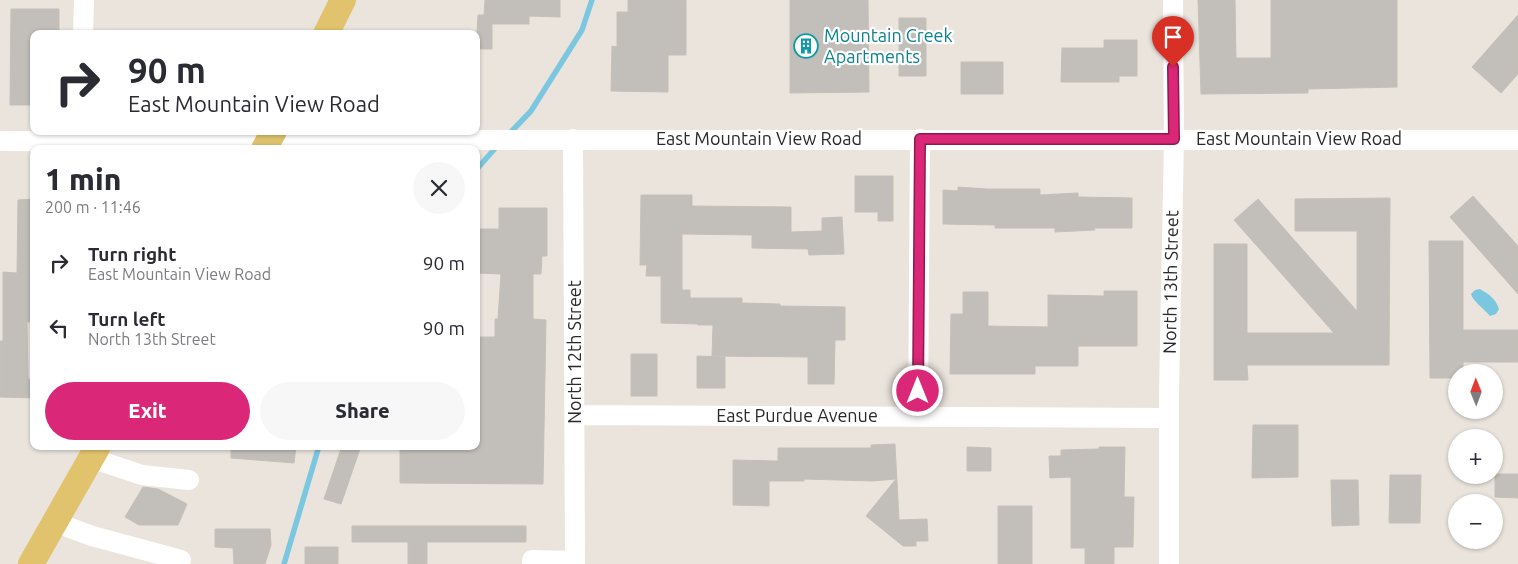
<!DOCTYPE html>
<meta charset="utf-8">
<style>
:root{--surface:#fff;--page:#f7f7f7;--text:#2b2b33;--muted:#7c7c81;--accent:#db2777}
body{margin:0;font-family:Ubuntu,sans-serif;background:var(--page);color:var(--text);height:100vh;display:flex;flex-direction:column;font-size:19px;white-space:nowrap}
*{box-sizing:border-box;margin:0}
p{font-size:16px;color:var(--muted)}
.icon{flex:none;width:28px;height:28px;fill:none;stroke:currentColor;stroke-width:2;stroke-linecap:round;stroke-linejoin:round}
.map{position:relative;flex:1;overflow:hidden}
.details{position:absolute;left:30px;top:145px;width:450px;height:305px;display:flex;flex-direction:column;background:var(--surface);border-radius:10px;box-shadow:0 1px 4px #0004}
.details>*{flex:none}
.hud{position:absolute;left:30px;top:30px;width:450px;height:105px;border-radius:10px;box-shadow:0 1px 4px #0004;background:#fff;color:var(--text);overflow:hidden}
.needle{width:32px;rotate:359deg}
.controls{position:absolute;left:1448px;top:364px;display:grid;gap:10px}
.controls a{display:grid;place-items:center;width:55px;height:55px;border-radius:50%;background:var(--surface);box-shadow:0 1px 4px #0004;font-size:25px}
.pin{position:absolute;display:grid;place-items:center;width:42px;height:42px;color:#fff;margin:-51px -21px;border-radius:50% 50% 50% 0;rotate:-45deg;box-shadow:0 0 5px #0007}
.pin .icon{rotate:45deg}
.me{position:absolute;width:55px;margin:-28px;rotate:0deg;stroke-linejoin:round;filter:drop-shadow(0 0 4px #0008)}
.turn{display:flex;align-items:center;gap:18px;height:105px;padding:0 15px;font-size:22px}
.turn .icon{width:65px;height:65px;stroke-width:2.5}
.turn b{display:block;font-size:35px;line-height:42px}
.round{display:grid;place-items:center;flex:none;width:52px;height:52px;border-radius:26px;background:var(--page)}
.head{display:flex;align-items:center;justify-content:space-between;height:85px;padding:0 15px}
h1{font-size:30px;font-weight:800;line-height:38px}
.action{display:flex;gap:10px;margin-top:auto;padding:10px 15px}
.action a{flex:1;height:58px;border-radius:30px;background:var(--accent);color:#fff;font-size:20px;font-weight:800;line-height:58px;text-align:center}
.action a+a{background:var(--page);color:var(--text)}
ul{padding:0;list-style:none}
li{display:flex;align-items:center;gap:15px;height:65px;padding:0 15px}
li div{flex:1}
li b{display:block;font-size:19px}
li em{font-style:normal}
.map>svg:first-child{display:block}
.water{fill:#7cc7e0}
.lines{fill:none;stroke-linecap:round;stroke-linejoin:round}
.stream{stroke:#7cc7e0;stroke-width:5.5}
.building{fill:#c2beb9;stroke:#c5c0b7}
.minor{stroke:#fff;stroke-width:20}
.major{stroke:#e0c36c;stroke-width:26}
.route-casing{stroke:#8e194d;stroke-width:12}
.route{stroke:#db2777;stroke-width:9}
.labels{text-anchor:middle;stroke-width:4.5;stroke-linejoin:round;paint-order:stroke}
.culture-label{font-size:18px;fill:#0d838f;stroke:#fff;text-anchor:start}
.street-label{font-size:18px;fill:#292929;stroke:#fff}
</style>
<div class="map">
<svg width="1518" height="564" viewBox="0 0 1518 564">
<rect width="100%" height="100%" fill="#eae4dd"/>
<!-- water -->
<path class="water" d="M 1480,289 C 1490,295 1495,298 1499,309 L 1496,314 L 1490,316 C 1484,309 1472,300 1471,294 L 1475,290 Z"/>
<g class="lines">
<!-- stream -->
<path class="stream" d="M 508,135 L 531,111 L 582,30 L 592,0
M 476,170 L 498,145
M 284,564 L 319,446"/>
</g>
<!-- building -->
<path class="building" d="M 485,0 L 560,0 L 560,17 L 529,16 L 529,24 L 492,24 L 492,49 L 476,49 L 478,15 L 484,15 Z
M 628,0 L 686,0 L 686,55 L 668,55 L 668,92 L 611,91 L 612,46 L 617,47 L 617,12 L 628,12 Z
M 790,0 L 868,0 L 869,92 L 790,93 Z
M 1198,0 L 1235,0 L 1236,58 L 1271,58 L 1271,0 L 1397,0 L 1397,87 L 1308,89 L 1308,93 L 1201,94 Z
M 11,9 L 59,9 L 59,34 L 34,34 L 34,105 L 10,105 Z
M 1518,15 L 1518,74 L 1501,93 L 1472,67 Z
M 899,18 L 926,18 L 926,76 L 899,76 Z
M 1104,40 L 1137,40 L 1137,76 L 1119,76 L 1119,82 L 1061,82 L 1062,48 L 1104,48 Z
M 961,62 L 1003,62 L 1003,94 L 961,94 Z
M 855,176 L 893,176 L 893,221 L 878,221 L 878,212 L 855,212 Z
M 958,187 L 987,189 L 1040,189 L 1040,195 L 1078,193 L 1078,197 L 1132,198 L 1132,228 L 1094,228 L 1095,230 L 1055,232 L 1055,228 L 995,228 L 995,225 L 943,224 L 943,190 L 958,191 Z
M 641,195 L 692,195 L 692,206 L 791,207 L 791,232 L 822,231 L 822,218 L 842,217 L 844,254 L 809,255 L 808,249 L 752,248 L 752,235 L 682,234 L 682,290 L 690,290 L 690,298 L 742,298 L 742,303 L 780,304 L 780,306 L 845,307 L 845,340 L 835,340 L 834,384 L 808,384 L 808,357 L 712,356 L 713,325 L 698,325 L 698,324 L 661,323 L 661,276 L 646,276 L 647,265 L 640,265 Z
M 1473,196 L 1518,246 L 1518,294 L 1450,217 Z
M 1390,198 L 1389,365 L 1247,365 L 1248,380 L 1214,380 L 1214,244 L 1247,244 L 1247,333 L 1334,333 L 1234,220 L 1258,199 L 1357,311 L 1357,231 L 1295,231 L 1295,199 Z
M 34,199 L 34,322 L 27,322 L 28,379 L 34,380 L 34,398 L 0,397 L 0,341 L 3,341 L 3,272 L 17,273 L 18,200 Z
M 499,208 L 547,208 L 547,256 L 542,256 L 541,274 L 533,274 L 533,319 L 546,320 L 543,484 L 400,483 L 400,446 L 476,446 L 476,337 L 495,337 L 495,319 L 498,319 L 501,274 L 476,273 L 477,229 L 499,229 Z
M 1429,241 L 1463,241 L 1463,330 L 1518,330 L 1518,362 L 1463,362 L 1463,372 L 1456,372 L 1456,378 L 1430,378 Z
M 1104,291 L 1137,291 L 1137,346 L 1078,346 L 1078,366 L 1035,366 L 1035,374 L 950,374 L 951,314 L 963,314 L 963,292 L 988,292 L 988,326 L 1048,327 L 1048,295 L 1104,296 Z
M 631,354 L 657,354 L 657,396 L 631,396 Z
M 697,356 L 725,357 L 725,388 L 697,388 Z
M 1253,425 L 1298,425 L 1298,477 L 1252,478 Z
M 895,444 L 899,520 L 927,519 L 928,541 L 916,541 L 916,546 L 903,546 L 866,516 L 896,479 L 872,481 L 804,479 L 804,481 L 769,481 L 769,506 L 733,505 L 733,460 L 778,461 L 778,448 L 871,448 L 871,445 Z
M 231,446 L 296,446 L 294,463 L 231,458 Z
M 342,446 L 361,446 L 341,504 L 324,499 Z
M 967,447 L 991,448 L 991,471 L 967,471 Z
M 1099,447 L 1125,447 L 1124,497 L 1134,497 L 1133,547 L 1114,547 L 1114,564 L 1085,564 L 1085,548 L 1071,548 L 1071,477 L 1050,478 L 1049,456 L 1061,456 L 1061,450 L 1099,449 Z
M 1495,474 L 1518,474 L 1518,498 L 1495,497 Z
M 1390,475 L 1421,475 L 1420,523 L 1389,523 Z
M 1331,480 L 1358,480 L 1359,525 L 1332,526 Z
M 143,487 L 158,489 L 187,504 L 178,525 L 139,525 L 125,517 Z
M 998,506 L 1032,506 L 1032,564 L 998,564 Z
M 352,526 L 526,526 L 526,542 L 427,542 L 427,564 L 408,564 L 408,542 L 352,542 Z
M 215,529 L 270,529 L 271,545 L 265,564 L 234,564 L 233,548 L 215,547 Z
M 305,547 L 338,547 L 338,564 L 305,564 Z"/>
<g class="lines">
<!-- minor -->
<path class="minor" d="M 83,34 L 84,0
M 573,139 L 575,564
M 0,141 L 227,142 L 308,137 L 473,140 L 1518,140
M 576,415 L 1169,418
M 918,416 L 920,139
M 91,458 L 142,475 L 189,480
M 54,522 L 92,536 L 181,560
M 532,564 L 532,560 L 575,561
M 1169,564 L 1169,395 L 1174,139 L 1173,0"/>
<!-- major -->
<path class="major" d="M 326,34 L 343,0
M 264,149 L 274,131
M 31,564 L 98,446"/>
</g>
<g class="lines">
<!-- route casing -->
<g class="route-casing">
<path id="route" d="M 918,391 L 920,139 L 1174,139 L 1173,67"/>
</g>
<!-- route -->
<use href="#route" class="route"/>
</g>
<!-- icons -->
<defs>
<g id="building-ring" transform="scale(1.25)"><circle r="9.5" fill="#fff" stroke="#0f9aa8" stroke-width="1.5"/><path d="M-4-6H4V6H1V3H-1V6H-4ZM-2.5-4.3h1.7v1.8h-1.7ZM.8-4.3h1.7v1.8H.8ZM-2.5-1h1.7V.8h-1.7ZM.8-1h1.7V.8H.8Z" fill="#0f9aa8"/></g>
</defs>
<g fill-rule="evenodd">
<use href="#building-ring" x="806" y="46"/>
</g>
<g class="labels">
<!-- culture labels -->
<g class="culture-label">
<text x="824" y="42">Mountain Creek<tspan x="824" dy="21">Apartments</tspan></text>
</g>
<!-- street labels -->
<g class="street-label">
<text x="759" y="145">East Mountain View Road</text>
<text x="1299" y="145">East Mountain View Road</text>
<text transform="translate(1171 282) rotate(-89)" y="6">North 13th Street</text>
<text transform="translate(575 352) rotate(-90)" y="6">North 12th Street</text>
<text x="797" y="422">East Purdue Avenue</text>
</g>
</g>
</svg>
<div class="controls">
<a><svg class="needle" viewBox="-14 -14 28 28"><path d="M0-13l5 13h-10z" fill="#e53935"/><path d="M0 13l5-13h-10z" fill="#7c7c81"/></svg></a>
<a>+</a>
<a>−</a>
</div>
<div class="pin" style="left:1173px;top:67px;background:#d93025"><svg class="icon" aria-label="arrive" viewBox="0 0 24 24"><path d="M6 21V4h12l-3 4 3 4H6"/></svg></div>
<svg class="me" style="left:918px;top:391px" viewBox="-20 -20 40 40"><circle r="17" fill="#db2777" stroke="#fff" stroke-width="3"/><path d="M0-11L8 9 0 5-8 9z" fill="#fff"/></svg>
<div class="hud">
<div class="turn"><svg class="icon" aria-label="right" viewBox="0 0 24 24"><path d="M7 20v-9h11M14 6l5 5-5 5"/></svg><div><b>90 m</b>East Mountain View Road</div></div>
</div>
<section class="details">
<div class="head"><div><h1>1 min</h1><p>200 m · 11:46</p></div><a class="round"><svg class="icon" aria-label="close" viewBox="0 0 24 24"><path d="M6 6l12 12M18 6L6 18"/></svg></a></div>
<ul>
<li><svg class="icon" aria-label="right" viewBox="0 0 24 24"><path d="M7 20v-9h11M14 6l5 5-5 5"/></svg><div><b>Turn right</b><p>East Mountain View Road</p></div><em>90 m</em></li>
<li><svg class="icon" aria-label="left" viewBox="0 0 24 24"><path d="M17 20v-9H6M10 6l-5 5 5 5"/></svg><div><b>Turn left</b><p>North 13th Street</p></div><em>90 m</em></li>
</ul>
<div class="action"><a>Exit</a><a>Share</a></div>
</section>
</div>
